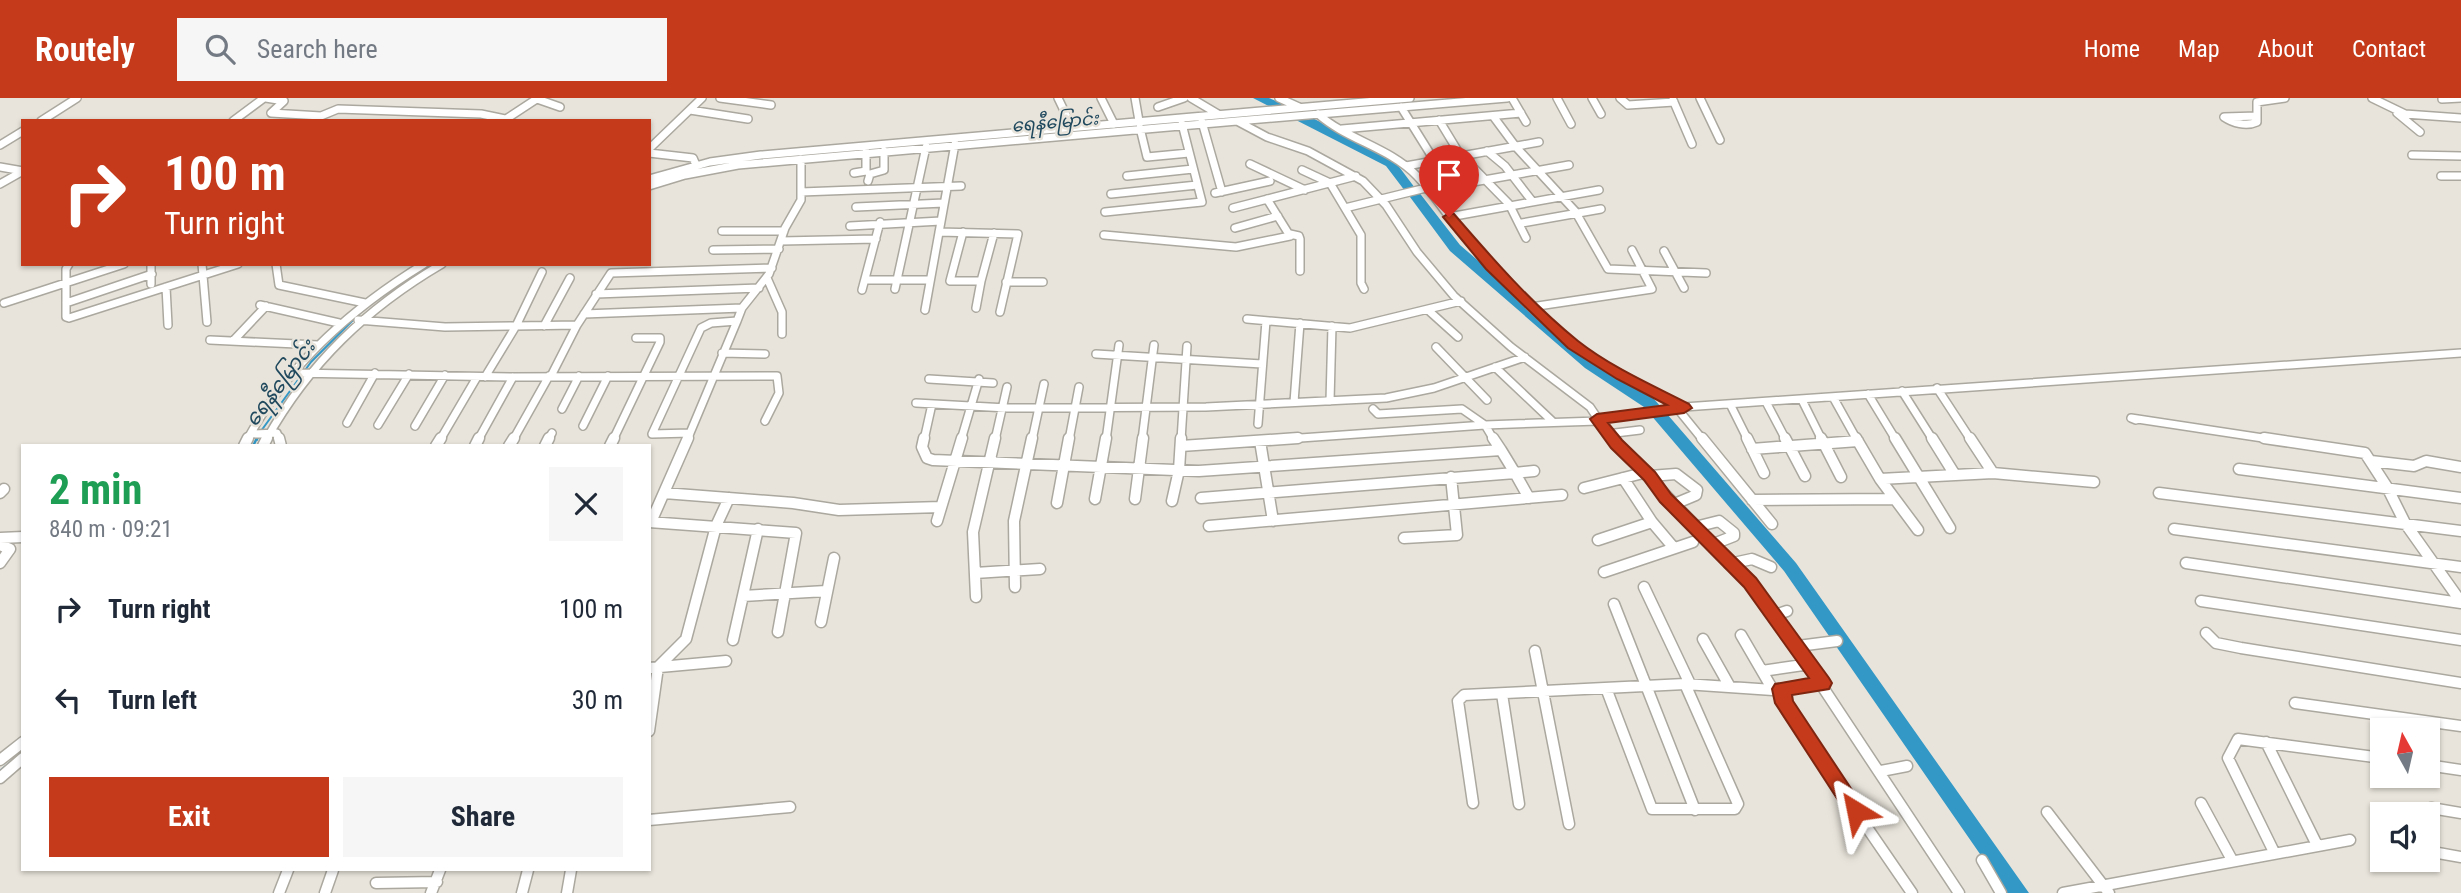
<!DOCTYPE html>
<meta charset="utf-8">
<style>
:root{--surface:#fff;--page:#f6f6f7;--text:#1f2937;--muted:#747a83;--accent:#c43a1a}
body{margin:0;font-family:"Roboto Condensed","Noto Sans Myanmar",sans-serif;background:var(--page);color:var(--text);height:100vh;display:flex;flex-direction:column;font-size:26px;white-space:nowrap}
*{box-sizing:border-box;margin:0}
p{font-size:23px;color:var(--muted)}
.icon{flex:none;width:38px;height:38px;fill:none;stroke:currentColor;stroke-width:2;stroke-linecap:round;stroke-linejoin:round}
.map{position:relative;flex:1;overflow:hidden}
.panel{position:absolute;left:21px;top:346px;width:630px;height:427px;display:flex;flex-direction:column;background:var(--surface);border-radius:0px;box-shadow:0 2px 5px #0004}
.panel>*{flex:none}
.hud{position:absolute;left:21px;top:21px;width:630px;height:147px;border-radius:0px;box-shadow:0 2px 5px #0004;background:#c43a1a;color:#fff;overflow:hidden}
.needle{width:46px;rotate:352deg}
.fabs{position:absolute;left:2370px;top:620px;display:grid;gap:14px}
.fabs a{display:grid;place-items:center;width:70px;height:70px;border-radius:0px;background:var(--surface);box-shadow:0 2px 5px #0004;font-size:35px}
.pin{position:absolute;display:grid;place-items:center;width:60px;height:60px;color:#fff;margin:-72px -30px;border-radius:50% 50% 50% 0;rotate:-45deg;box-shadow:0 0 7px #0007}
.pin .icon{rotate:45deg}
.me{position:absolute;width:77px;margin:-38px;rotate:325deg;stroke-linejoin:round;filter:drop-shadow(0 0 5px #0008)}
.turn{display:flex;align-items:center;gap:24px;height:147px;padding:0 28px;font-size:32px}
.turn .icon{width:91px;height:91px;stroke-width:2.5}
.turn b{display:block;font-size:49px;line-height:60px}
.round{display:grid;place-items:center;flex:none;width:74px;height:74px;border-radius:0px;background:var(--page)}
.headline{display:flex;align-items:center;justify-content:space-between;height:119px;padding:0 28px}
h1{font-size:42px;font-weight:700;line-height:52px;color:#1e9e55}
.primary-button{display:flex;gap:14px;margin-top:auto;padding:14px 28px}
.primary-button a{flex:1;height:80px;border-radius:0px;background:var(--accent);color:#fff;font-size:28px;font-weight:700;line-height:80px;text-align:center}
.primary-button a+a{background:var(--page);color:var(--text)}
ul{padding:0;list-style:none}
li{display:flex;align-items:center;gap:21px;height:91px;padding:0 28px}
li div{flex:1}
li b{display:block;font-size:26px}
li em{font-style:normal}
header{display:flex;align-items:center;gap:42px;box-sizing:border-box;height:98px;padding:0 35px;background:var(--accent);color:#fff}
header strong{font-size:33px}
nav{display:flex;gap:38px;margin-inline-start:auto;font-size:24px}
.search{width:490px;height:63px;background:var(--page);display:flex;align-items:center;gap:18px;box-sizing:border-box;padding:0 24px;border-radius:0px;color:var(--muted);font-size:26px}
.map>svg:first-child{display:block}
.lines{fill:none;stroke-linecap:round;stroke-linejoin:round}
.stream-far1{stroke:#3398c6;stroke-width:2}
.stream{stroke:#3398c6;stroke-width:2.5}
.river{fill:#3398c6;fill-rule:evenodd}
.minor-far1-casing{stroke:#aba89f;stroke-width:10}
.minor-casing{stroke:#aba89f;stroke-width:13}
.minor-far1{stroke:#fff;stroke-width:7}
.minor{stroke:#fff;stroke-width:10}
.route{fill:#c43a1a;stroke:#7f2611;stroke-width:2}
.labels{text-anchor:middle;stroke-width:5;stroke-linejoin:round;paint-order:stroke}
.far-water-label{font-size:18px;font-style:italic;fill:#20495e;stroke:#e8e4db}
.water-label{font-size:21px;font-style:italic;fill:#20495e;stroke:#e8e4db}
</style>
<header>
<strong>Routely</strong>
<div class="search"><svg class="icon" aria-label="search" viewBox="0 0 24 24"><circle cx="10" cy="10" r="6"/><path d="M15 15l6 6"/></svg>Search here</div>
<nav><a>Home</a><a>Map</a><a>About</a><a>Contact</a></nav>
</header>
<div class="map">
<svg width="2461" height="795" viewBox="0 0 2461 795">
<rect width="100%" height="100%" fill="#e8e4db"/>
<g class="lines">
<!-- stream-far1 -->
<path class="stream-far1" d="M 1445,2 L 1465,0
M 1257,18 L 1317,13
M 1037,37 L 1174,25
M 710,69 L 724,66
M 382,198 L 434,166
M 261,333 L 311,264 L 360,215
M 257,342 L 258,339"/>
<!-- stream -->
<path class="stream" d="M 253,348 L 257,340
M 0,673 L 23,654"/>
<!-- river -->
<path class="river" d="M 1253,0 L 1269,0 L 1297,12 L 1394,62 L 1415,90 L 1414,92 L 1418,93 L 1460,147 L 1595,264 L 1654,301 L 1796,465 L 2029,795 L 2007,795 L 1784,473 L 1644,309 L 1585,270 L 1450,153 L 1410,99 L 1409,94 L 1405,93 L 1386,68 Z"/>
<!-- minor-far1 casing -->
<g class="minor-far1-casing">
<path id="minor-far1" d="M 266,0 L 284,3 L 271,15 L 321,18 L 338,11 L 481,16 L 505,21
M 720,0 L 771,7
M 1058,0 L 1072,29
M 1101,0 L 1114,26
M 1135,0 L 1139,23
M 1191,0 L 1218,16
M 1279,0 L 1299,9
M 1512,0 L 1526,24
M 1557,0 L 1571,26
M 1592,0 L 1601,16
M 1620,0 L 1628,7 L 1674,4
M 1700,0 L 1720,42
M 2372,0 L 2405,16 L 2461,20
M 537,1 L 560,9
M 2442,1 L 2461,0
M 1673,2 L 1692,46
M 1158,9 L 1184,0
M 1401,9 L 1434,62 L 1459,87
M 690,12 L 748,21
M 2397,15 L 2420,34
M 1318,16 C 1347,42 1389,49 1417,78 C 1436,98 1451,124 1470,145 C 1501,180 1535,216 1572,245 C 1606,271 1646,289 1683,309
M 1493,18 L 1516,49 L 1575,113 L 1608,171 L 1706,175
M 2257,18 L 2257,24 C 2246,29 2233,25 2224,19 Z
M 2257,18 L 2257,4 L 2285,0
M 1439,22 L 1459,55 L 1509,106 L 1526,140
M 41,23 L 77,0
M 233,23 L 264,0
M 503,23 L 538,0
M 1237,23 L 1507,0
M 1202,24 L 1222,94
M 1140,30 L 1147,59 L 1189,55
M 1342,31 L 1521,15
M 0,47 L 23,33
M 649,51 L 702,0
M 1487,53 L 1505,68 L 1532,103
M 649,55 L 693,60 L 696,67
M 2412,57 L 2461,58
M 1250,66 L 1305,92
M 1406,68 L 1539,44
M 0,69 L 23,73
M 1302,72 L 1330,85 L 1361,137 L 1361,185 L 1364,191
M 854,75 L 866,73 L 866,54
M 1127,78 L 1193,71
M 2441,78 L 2461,78
M 649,81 L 710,64 L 761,57 L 1410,0
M 868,83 L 870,76 L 884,72 L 884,53
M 0,86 L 23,73
M 649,88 L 685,77 L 738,67 L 1237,23 L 1267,39 L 1308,53 L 1363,83 L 1386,107 L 1417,154 L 1454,198 L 1511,249 L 1590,309 L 1612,342
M 1428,92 L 1569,67
M 801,94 L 961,88
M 1215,95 L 1270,83
M 1111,96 L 1197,87
M 856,109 L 944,105
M 1233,110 L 1356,78
M 1345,110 L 1426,90
M 1105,114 L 1202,104 L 1182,26
M 1449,119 L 1599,92
M 1522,125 L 1601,111
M 850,128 L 941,123
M 1235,130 L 1278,118
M 722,133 L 784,133
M 939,134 L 1018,136 L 1000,214
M 963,134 L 950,183 L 981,183 L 994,135
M 1290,136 L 1299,138 L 1300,141 L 1300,173
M 1104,137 L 1236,149 L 1290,138 L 1267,101
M 781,143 L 876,141
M 713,152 L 779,151
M 1664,153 L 1684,190
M 69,166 L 66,171 L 66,219 L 69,220 L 238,166
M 151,166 L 151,186
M 202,166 L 207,224
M 276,166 L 279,187 L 365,205
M 767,180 L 782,214 L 782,236
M 865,182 L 930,182
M 1006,184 L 1043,184
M 166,189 L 168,227
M 895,191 L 926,49
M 862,192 L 880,124
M 596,196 L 759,190
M 4,205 L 124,166
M 66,205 L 152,176
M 260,207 L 339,225
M 1531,209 L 1652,191 L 1632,152
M 976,210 L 981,183
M 925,212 L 955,46
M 1428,212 L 1458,239
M 584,216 L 742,210
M 1247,221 L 1350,230 L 1461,203
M 358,222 L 445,229 L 516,228 L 542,174
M 737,223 L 690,335 L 652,336 L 701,230 L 711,225 Z
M 737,223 L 742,210 L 769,176 L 785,130 L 801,102 L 801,61
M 577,227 L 611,175 L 772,170
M 544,228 L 570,180
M 210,242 L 318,247
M 233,243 L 266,208
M 1436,249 L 1487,302
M 722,255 L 765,256
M 1096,256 L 1262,266
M 1495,269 L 1552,323
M 295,275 L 513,279 L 777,278 L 779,295 L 765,323
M 485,279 L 516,228 L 577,227 L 551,278
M 929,281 L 993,285
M 1937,290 L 1971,342
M 1902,293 L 1933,342
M 1868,296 L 1896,342
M 1833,299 L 1857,342
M 1802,302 L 1822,342
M 1330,303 L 1332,228
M 1294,304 L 1300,225
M 1766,304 L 1786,342
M 916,305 L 1007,310 L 1206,309 L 1386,300 L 1434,290 L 1525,259
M 1730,306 L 1748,342
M 1677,310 L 1703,342
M 562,311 L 579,278
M 1373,311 L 1378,316 L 1462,311 L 1485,327 L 1598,323
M 1597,321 L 1684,309 L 2461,255
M 2136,322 L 2131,320 L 2276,342
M 347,325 L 375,275
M 1258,326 L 1266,223
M 378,327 L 409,276
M 415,328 L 445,277
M 583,328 L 608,278
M 252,336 L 277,335 L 279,342
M 1607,336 L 1640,332
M 247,342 C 288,266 352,210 424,166
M 266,342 C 309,265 367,210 442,166
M 440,342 L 477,279
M 478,342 L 513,279
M 513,342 L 549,278
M 548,342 L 552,335
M 613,342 L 660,244 L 660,240 L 636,240
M 687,342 L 690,335
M 924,342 L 932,306
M 961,342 L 979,281
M 995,342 L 1007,289
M 1032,342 L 1044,286
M 1069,342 L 1079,289
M 1106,342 L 1119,247
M 1142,342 L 1154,247
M 1181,342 L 1187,248
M 1272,342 L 1485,327 L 1494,342"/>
</g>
<!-- minor casing -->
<g class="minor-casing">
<path id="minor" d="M 279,340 L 281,348
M 924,340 L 922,349 L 927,360 L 933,362 L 1199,373 L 1501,352 L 1493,340
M 1611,340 L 1750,485 L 1775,517 L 1959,795
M 1702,340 L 1772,426
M 1747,340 L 1764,375
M 1785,340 L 1805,378
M 1821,340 L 1841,379
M 1856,340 L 1880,381 L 1918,432
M 1895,340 L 1950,430
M 1932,340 L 1955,377
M 1970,340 L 1993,375
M 2264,340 L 2365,355 L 2387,389 L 2405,425 L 2461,504
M 1260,343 L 1273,423
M 244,348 L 248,340
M 263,348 L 267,340
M 436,348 L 441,340
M 475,348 L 479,340
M 509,348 L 514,340
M 545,348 L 549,340
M 610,348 L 614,340
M 1181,348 L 1298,340
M 1752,351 L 1858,343
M 2371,363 L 2414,368 L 2426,363 L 2461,369
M 2239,371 L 2461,400
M 1650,378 L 1676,376 L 1697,392 L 1696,397 L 1672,407
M 1623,380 L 1652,424 L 1674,450
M 1880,381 L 1993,375 L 2094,384
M 1584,390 L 1647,374
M 0,395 L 4,391
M 664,395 L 793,405 L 839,412 L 941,409
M 2159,395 L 2461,433
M 1201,400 L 1515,375 L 1501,352
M 1529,400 L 1515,375 L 1534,373
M 1095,401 L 1106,340
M 1135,401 L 1143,340
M 1752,402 L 1895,401
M 1172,403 L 1179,372 L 1181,340
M 1057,405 L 1069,340
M 937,423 L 962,340
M 649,424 L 796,435 L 778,534
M 651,424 L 688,340
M 1209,428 L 1562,397
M 1695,429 L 1719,423 L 1734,435 L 1734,438 L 1711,447
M 2174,431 L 2461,469
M 0,440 L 23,439
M 1404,440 L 1457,437 L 1451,379
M 1598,442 L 1652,424
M 0,447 L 10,451 L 0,465
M 2186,465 L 2461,505
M 1729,466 L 1752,461 L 1771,469
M 1604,474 L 1693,444
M 975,475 L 1040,471
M 1015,489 L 1014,423 L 1032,340
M 1644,489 L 1690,586
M 743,498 L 826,493
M 976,499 L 973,434 L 995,340
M 2201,503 L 2461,542
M 1614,506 L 1695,712
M 1775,517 L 1787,513
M 821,524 L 834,460
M 2206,535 L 2216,545 L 2241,550 L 2461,585
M 1741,537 L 1773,592
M 1703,541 L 1730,589
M 733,542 L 758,431
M 1798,548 L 1837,543
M 1535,553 L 1569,726
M 649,570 L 726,563
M 1762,573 L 1810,566
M 1606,590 L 1652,711 L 1735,711 L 1738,706 L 1685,586
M 1781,591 L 1787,613 L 1912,795
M 1502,596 L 1519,706
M 2295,605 L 2461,628
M 649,633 L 658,569 L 686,541 L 716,428 L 729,400
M 2266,644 L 2317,747
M 0,662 L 23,644
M 2427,667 L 2461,672
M 1881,673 L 1907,668
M 0,680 L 23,660
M 1473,705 L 1458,603 L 1464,597 L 1685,586 L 1773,592 L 1823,585
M 2201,705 L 2232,762
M 2431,710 L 2461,715
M 2047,714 L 2109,795
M 649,722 L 790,709
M 2427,753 L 2461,759
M 2274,754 L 2228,660 L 2238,641 L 2382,660
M 1982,762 L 2001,795
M 376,785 L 437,784
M 279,795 L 288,772
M 325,795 L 333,772
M 431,795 L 440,772
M 522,795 L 528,772
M 567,795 L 571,772
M 2063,795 L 2350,742"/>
</g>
<!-- minor-far1 -->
<use href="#minor-far1" class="minor-far1"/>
<!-- minor -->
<use href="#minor" class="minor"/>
</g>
<!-- route -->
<path class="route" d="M 1449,115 L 1454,116 C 1492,160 1532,206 1578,243 C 1611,269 1652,287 1689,306 L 1692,310 L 1684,315 L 1608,325 L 1622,342 L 1655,374 L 1671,396 L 1756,480 L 1829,580 L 1832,585 L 1829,591 L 1792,597 L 1793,603 L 1862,707 L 1865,713 L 1862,719 L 1856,721 L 1849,719 L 1775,605 L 1772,591 L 1775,586 L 1809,580 L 1744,489 L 1660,404 L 1644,382 L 1611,350 L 1590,321 L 1597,316 L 1667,307 L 1617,281 L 1568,250 L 1486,171 L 1443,119 Z"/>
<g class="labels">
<!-- far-water labels -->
<g class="far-water-label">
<text transform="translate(1055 24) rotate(-5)" y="6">ရေနီမြောင်း</text>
</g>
<!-- water labels -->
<g class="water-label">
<text transform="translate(280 285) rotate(-53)" y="7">ရေနီမြောင်း</text>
</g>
</g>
</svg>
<div class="fabs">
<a><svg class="needle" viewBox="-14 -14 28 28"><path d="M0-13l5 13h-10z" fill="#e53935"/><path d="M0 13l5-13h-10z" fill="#747a83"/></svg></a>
<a><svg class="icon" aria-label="sound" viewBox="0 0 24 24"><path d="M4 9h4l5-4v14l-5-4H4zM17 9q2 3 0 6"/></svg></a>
</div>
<div class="pin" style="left:1449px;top:119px;background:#d93025"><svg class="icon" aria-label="arrive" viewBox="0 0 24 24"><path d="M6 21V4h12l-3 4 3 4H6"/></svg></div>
<svg class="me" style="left:1856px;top:713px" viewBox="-20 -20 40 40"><path d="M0-17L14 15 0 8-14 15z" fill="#c43a1a" stroke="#fff" stroke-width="4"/></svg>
<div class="hud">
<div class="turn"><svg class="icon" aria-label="right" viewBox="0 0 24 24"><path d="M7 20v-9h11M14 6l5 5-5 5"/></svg><div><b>100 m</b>Turn right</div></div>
</div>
<section class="panel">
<div class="headline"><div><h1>2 min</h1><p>840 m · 09:21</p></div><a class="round"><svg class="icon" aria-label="close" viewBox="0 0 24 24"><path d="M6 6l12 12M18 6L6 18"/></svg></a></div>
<ul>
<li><svg class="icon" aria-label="right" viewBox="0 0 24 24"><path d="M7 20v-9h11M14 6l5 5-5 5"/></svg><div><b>Turn right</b></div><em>100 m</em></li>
<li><svg class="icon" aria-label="left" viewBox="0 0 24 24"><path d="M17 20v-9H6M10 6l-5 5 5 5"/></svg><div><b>Turn left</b></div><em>30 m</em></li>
</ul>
<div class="primary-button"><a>Exit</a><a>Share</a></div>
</section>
</div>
